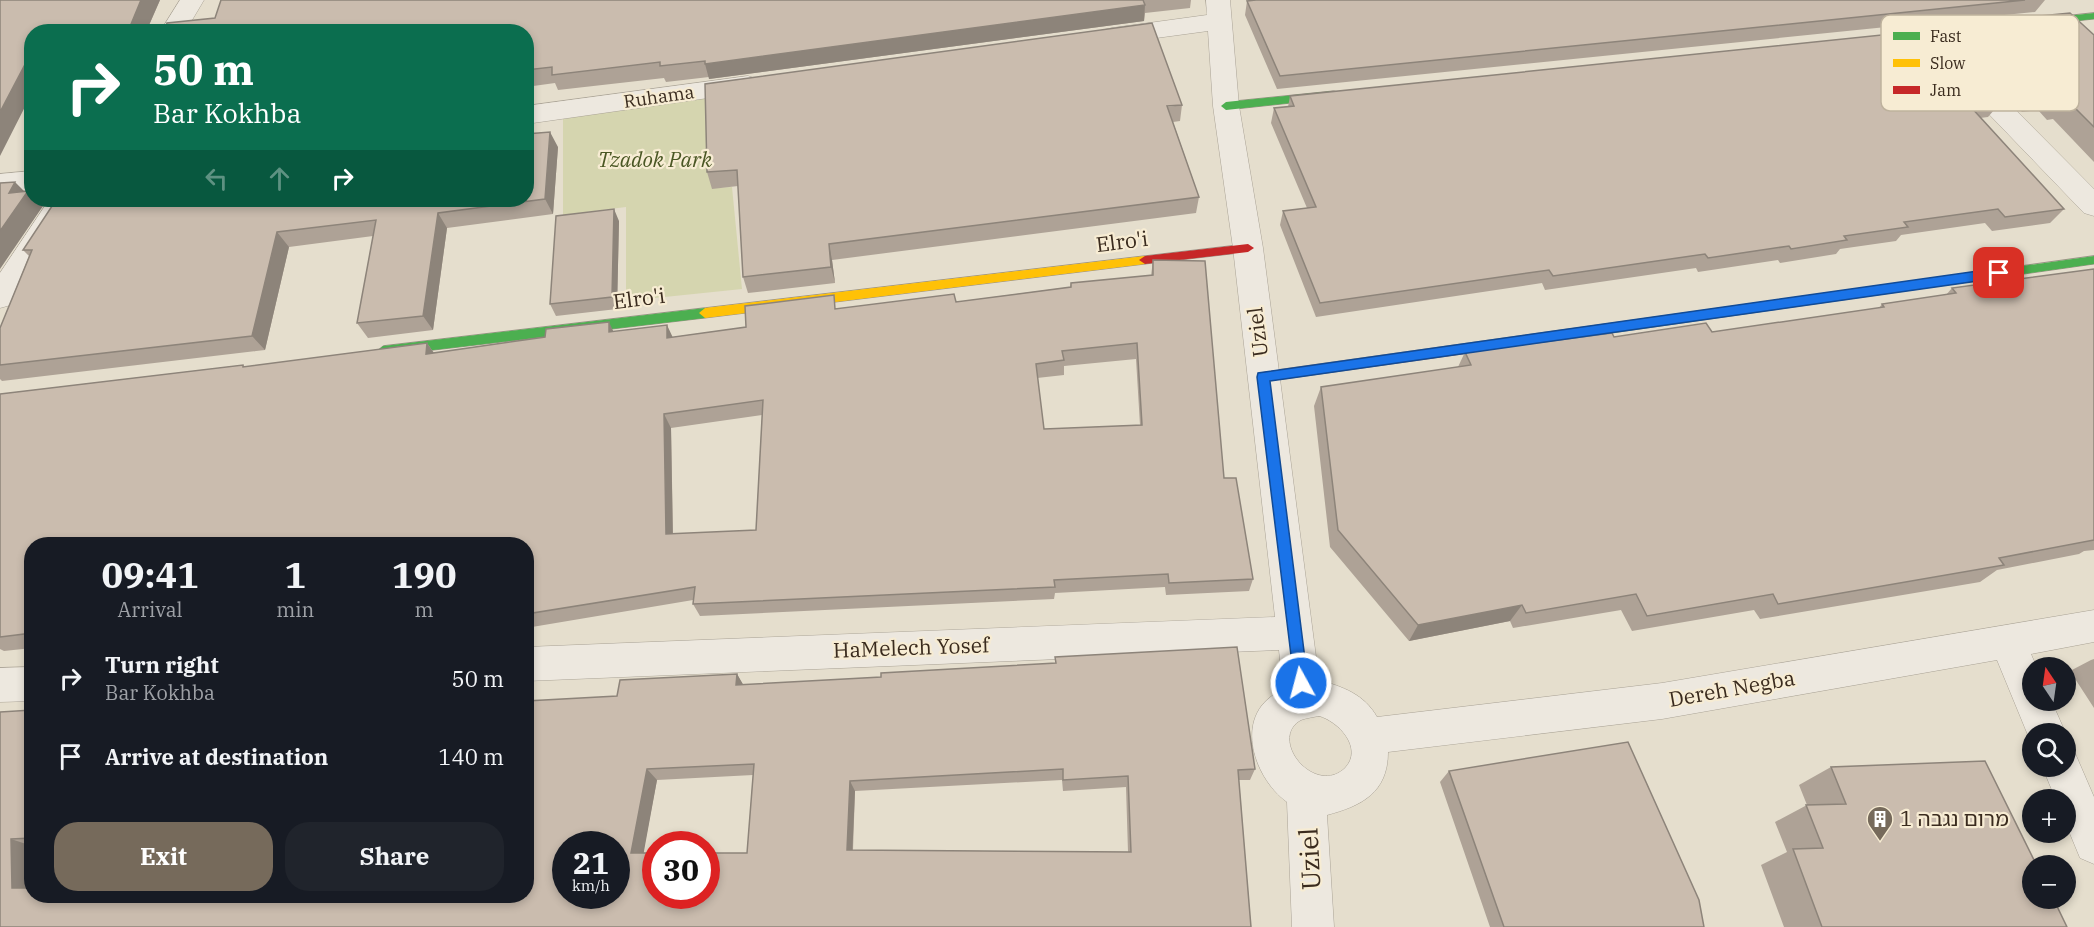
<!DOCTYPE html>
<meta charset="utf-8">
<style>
:root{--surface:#171b24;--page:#20242c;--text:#f1f3f6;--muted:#9ea1a6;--accent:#766a5b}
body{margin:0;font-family:"IBM Plex Serif","Noto Sans Hebrew",serif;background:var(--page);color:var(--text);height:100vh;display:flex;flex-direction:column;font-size:22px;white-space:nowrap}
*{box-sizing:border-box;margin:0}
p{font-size:20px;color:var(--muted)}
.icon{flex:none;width:33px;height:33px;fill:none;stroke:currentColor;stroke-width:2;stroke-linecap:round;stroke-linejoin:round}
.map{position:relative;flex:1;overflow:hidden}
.sheet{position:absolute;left:24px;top:537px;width:510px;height:366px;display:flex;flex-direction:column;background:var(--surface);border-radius:24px;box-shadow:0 3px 9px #0003}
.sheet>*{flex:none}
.guide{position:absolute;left:24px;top:24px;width:510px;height:183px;border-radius:24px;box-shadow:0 3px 9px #0003;background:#0b6e4f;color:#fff;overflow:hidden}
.needle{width:39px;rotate:347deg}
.tools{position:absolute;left:2022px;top:657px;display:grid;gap:12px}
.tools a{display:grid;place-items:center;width:54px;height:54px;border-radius:50%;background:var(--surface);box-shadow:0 3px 9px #0003;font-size:30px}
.speed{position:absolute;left:552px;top:831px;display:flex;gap:12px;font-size:30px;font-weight:700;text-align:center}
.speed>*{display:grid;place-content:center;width:78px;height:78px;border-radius:50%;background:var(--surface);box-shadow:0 3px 9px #0003;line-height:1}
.speed small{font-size:15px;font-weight:400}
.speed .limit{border:9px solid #d22;background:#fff;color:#111}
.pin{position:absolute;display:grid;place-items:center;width:51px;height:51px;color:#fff;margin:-26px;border-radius:12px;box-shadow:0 3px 9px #0006}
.me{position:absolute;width:66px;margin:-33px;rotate:353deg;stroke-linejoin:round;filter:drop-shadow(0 0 4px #0008)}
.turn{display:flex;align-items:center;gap:21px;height:126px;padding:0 30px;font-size:27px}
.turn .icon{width:78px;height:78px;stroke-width:2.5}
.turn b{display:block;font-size:42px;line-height:51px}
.lanes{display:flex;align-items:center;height:57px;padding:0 30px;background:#0003;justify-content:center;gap:30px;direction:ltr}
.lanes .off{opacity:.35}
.eta{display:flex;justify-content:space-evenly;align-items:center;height:102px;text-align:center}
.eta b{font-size:36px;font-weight:700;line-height:42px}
.button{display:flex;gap:12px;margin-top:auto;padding:12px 30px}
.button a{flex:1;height:69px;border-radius:24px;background:var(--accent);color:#fff;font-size:24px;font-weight:700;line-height:69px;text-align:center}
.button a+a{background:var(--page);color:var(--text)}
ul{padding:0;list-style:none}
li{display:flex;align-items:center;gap:18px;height:78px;padding:0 30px}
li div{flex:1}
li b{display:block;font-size:22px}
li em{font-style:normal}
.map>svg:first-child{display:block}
.green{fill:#d5d5af}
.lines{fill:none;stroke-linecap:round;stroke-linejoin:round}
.street-casing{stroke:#aaa396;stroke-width:1}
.fast-casing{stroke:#9a9286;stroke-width:1}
.slow-casing{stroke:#9a9286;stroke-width:1}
.jam-casing{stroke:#9a9286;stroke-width:1}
.street{fill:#ede8df;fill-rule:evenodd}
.fast{fill:#4caf50;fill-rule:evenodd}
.slow{fill:#ffc107;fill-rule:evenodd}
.jam{fill:#c62828;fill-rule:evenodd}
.wall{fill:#aea296;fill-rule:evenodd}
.shaded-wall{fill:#8d847a}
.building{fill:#cabcae;stroke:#8d847a;stroke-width:1.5;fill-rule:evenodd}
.route{fill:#1a73e8;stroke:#114b97;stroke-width:1.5}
.labels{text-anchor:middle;stroke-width:4.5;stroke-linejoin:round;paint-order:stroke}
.far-street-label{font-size:18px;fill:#3a2b1e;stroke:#f7ecd3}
.park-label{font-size:21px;font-style:italic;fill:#4a5724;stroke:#f7ecd3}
.street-label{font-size:21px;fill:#3a2b1e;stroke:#f7ecd3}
.poi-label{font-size:21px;fill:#3a2b1e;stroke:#f7ecd3;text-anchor:start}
.near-street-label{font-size:26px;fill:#3a2b1e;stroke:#f7ecd3}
.key{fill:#f7ecd3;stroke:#beb29d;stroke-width:1.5}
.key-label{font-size:16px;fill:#3a2b1e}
</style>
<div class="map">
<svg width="2094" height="927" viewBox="0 0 2094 927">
<rect width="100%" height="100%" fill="#e5decd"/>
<!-- green -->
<path class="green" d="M 709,94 L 712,188 L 732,187 L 742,289 L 626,301 L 626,207 L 563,215 L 563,116 Z"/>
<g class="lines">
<!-- street casing -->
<g class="street-casing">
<path id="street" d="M 180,0 L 204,0 L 185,32 L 160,32 Z
M 1206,0 L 1230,0 L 1239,106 L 1263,248 L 1319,680 C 1343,687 1364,694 1377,717 L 1662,683 L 2094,610 L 2094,642 L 2031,654 L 2037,668 L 2032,668 L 2032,700 L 2051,700 L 2066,734 L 2066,735 L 2032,734 L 2032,745 L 1997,660 L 1662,719 L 1388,752 C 1388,793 1361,806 1327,815 L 1334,927 L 1292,927 L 1287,802 C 1252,777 1232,711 1283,690 L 1279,650 L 526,681 L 526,647 L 1275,617 L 1233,248 L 1213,106 L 1208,31 L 1112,44 L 1103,42 L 1099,36 L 1103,30 L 1112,28 L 1207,15 ZM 1319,716 C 1338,721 1364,748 1345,768 C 1315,797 1267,739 1301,720 C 1306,718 1314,717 1319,716 Z
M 1965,66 L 1974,68 L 2094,189 L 2094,216 L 2084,213 L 1956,80 L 1952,74 L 1956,68 Z
M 748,76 L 757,79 L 761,85 L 757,91 L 526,124 L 526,106 Z
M 32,171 L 32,191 L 0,194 L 0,174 Z
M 49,200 L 77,200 L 11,305 L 0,308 L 0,273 Z
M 32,667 L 32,701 L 0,702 L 0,668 Z
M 2066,749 L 2075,753 L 2094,797 L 2094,864 L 2080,858 L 2066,824 L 2066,800 L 2056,800 L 2042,766 L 2066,766 Z"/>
</g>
<!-- fast casing -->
<g class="fast-casing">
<path id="fast" d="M 2094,13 L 2094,19 L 1890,41 L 1885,38 L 1890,35 Z
M 1334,91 L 1338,92 L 1338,98 L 1226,110 L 1221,106 L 1226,102 Z
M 2094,256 L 2094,264 L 1570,339 L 1564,334 L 1570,329 Z
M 705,308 L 711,313 L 705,318 L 383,356 L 377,351 L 383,346 Z"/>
</g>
<!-- slow casing -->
<g class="slow-casing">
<path id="slow" d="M 1145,256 L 1151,260 L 1145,264 L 705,318 L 699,313 L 705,308 Z"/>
</g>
<!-- jam casing -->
<g class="jam-casing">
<path id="jam" d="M 1248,244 L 1254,248 L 1248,252 L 1145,264 L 1139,260 L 1145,256 Z
M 1570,329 L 1576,334 L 1570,339 L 1263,382 L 1257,377 L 1263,372 Z"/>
</g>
<!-- street -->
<use href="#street" class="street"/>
<!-- fast -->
<use href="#fast" class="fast"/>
<!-- slow -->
<use href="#slow" class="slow"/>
<!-- jam -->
<use href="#jam" class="jam"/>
</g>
<!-- wall -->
<path class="wall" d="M 0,0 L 160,0 L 146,32 L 32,32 Z
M 221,0 L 1191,0 L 1190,8 L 1145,13 L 1144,21 L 709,79 L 709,77 L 666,82 L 664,78 L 558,90 L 555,83 L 526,87 L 526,32 L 215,18 Z
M 1256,0 L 2045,0 L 2035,12 L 1277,89 L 1245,15 L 1247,1 Z
M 1966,23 L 2094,35 L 2094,162 L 2053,119 L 2047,120 L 2038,110 L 2022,112 L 1952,41 Z
M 1290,96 L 2001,102 L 1988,117 L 1980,118 L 2064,209 L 2050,223 L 1992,231 L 1985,223 L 1901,235 L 1896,241 L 1840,249 L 1836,254 L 1780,263 L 1778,260 L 1698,272 L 1696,268 L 1545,290 L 1542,283 L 1316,317 L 1280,225 L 1283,211 L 1307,208 L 1271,123 L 1274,108 L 1288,107 Z
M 1182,105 L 1180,121 L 1173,122 L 1199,197 L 1196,213 L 832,260 L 835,283 L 748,293 L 743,277 L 738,186 L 712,189 L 707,172 Z
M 558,147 L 553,214 L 447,228 L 433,330 L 368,338 L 357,323 L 373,236 L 289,247 L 265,350 L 2,381 L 0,379 L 0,328 L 29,256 L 23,250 Z
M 619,221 L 617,309 L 556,316 L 550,304 Z
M 1153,260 L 1224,478 L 1253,579 L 1249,591 L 1166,595 L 1165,587 L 1055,593 L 1054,599 L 700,616 L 693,604 L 693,600 L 526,628 L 526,544 L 32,544 L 32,648 L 4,651 L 0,649 L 0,394 L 243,365 L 245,367 L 427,343 L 434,353 L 614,332 L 673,337 L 746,327 L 837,309 L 956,302 L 1070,287 L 1071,283 L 1151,276 ZM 1136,359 L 1140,425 L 1044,429 L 1037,378 L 1064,375 L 1064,366 ZM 762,415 L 756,530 L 673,534 L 671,428 Z
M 2094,269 L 2094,550 L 2084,551 L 2079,554 L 1997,570 L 1980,582 L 1760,619 L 1754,610 L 1632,631 L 1621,610 L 1513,628 L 1510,621 L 1409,641 L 1330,547 L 1314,406 L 1321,387 L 1458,367 L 1465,352 L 1614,337 L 1712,332 L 1879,308 L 1882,304 L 1946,295 L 1952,288 Z
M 2094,659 L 2094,708 L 2070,671 L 2091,660 Z
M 737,674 L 743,685 L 1255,769 L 1250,780 L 1239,780 L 1251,927 L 0,927 L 0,712 L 32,710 L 32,896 L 526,896 L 617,696 ZM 753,775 L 747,853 L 643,853 L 657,780 ZM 1062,780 L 1063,791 L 1126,787 L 1128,852 L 853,850 L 855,791 Z
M 1831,767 L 2067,927 L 1784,927 L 1761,865 L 1787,852 L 1775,822 L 1807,805 L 1799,785 Z
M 1449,771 L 1704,927 L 1490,927 L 1440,782 Z"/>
<!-- shaded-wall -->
<path class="shaded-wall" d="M 141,0 L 160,0 L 146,32 L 131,32 L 129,29 Z
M 1145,5 L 1144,21 L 709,79 L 705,64 Z
M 32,51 L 32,93 L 0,156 L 0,112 Z
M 550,132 L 558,147 L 553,214 L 545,199 Z
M 15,182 L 26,193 L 28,191 L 32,195 L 32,200 L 36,200 L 43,206 L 0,269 L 0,231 L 9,193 Z
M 614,209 L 619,221 L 617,309 L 612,297 Z
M 438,213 L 447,228 L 433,330 L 423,316 Z
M 277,232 L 289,247 L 265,350 L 252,336 Z
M 829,244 L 832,260 L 835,283 L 831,267 Z
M 609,322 L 616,337 L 609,332 Z
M 667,325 L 674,340 L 667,338 Z
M 427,343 L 438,359 L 426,354 Z
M 664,414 L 671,428 L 673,548 L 666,534 Z
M 1522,605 L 1510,621 L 1409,641 L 1418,625 Z
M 737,674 L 744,686 L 736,685 Z
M 647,769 L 657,780 L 642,862 L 631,853 Z
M 850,781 L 855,791 L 852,859 L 847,850 Z
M 11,839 L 32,846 L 32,894 L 12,888 Z"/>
<!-- building -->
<path class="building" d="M 0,0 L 141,0 L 129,29 L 98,32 L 32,32 L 32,51 L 0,112 Z
M 221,0 L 1143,0 L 1145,5 L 705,64 L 705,61 L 660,66 L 660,62 L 552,75 L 552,67 L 526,70 L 526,32 L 164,32 L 167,23 L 215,18 Z
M 1256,0 L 2025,0 L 1280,76 L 1247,1 Z
M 2070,13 L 2094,35 L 2094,127 L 2069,102 L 2063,102 L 2053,92 L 2037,95 L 1966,23 Z
M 1152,23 L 1182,105 L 1167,106 L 1199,197 L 829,244 L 831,267 L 743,277 L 737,170 L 707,172 L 705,84 Z
M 1930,30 L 2001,102 L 1970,106 L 2064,209 L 2005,217 L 1998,209 L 1904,222 L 1908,227 L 1844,236 L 1847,240 L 1791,249 L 1789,246 L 1708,258 L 1705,254 L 1553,276 L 1549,270 L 1320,303 L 1283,211 L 1316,207 L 1274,108 L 1294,106 L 1290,96 Z
M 550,132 L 545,199 L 438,213 L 423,316 L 357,323 L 376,220 L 277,232 L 252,336 L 0,365 L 0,328 L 32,250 L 23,250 L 56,200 L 526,200 L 526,134 Z
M 15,182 L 9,193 L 28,191 L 0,231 L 0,183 Z
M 614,209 L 612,297 L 550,304 L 556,216 Z
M 1153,260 L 1205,261 L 1224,478 L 1236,478 L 1253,579 L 1169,583 L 1168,574 L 1054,580 L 1055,587 L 693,604 L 695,587 L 526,614 L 526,544 L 32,544 L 32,633 L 0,637 L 0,394 L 243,365 L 243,367 L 427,343 L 426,354 L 545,337 L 546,329 L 609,322 L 609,332 L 667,325 L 667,338 L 746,327 L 745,306 L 834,295 L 835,309 L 954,294 L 956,302 L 1071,287 L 1071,283 L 1153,275 ZM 1137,343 L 1142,425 L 1044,429 L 1036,364 L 1064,360 L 1062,351 ZM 763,400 L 756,530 L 666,534 L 664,414 Z
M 2094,269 L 2094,540 L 1999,558 L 2004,565 L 1778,604 L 1773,594 L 1647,616 L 1636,594 L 1526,613 L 1522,605 L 1418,625 L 1338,530 L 1321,387 L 1471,365 L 1465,352 L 1612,333 L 1614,337 L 1706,323 L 1712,332 L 1884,307 L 1882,304 L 1956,293 L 1952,288 Z
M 1237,647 L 1255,769 L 1238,770 L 1251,927 L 0,927 L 0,712 L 32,710 L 32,838 L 11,839 L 12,888 L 32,888 L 32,896 L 526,896 L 526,701 L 617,696 L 620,680 L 737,674 L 736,685 L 881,677 L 881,673 L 1056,663 L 1055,657 ZM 754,764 L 747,853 L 706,853 L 706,896 L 656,896 L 656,853 L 631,853 L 647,769 ZM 1063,769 L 1063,780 L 1128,776 L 1131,852 L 847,850 L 850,781 ZM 566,844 L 616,844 L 616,896 L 566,896 Z
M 1628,742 L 1699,900 L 1704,927 L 1504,927 L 1449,771 Z
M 1985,761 L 2037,866 L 2032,866 L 2032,898 L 2053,898 L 2067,927 L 1822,927 L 1793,849 L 1823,848 L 1806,805 L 1846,804 L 1831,767 Z"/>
<!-- route -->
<path class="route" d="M 1999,268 L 2005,273 L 1999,278 L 1270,381 L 1308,683 L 1306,688 L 1301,690 L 1295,688 L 1257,377 L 1258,373 Z"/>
<!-- icons -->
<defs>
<g id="building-pin" transform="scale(1.35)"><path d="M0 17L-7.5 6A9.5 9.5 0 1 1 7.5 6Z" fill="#766a5b" stroke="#f7ecd3"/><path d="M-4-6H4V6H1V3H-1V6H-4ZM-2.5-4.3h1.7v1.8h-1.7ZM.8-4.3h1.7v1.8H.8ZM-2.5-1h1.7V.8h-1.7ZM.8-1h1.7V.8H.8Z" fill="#fff"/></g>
</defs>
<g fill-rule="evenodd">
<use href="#building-pin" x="1880" y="819"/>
</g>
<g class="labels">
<!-- far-street labels -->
<g class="far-street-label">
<text transform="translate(659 97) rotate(-8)" y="6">Ruhama</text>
</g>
<!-- park labels -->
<g class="park-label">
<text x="655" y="167">Tzadok Park</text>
</g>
<!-- street labels -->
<g class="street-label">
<text transform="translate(1122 242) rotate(-7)" y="7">Elro'i</text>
<text transform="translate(639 299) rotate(-7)" y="7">Elro'i</text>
<text transform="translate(1258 332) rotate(-97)" y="7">Uziel</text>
<text transform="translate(911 648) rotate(-2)" y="7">HaMelech Yosef</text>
<text transform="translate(1732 689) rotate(-10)" y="7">Dereh Negba</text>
</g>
<!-- poi labels -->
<g class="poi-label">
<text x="1900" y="826">מרום נגבה 1</text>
</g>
<!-- near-street labels -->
<g class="near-street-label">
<text transform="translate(1310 859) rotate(-93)" y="9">Uziel</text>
</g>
</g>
<!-- legend -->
<rect x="1881" y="15" width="198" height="96" rx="9" class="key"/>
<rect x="1893" y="32" width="27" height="8" fill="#4caf50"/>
<rect x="1893" y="59" width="27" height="8" fill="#ffc107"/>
<rect x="1893" y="86" width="27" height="8" fill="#c62828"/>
<g class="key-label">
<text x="1930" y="42">Fast</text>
<text x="1930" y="69">Slow</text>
<text x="1930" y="96">Jam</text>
</g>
</svg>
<div class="tools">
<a><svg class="needle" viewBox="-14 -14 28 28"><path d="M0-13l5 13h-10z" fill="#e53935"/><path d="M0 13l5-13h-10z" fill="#9ea1a6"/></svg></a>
<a><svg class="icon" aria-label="search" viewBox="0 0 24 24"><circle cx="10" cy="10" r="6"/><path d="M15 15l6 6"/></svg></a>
<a>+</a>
<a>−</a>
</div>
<div class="speed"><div>21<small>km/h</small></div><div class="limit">30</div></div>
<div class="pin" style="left:1999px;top:273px;background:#d93025"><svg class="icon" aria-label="arrive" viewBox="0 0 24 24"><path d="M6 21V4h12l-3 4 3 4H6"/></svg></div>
<svg class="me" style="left:1301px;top:683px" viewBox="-20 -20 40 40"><circle r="17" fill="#1a73e8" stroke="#fff" stroke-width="3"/><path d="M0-11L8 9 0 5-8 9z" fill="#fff"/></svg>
<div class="guide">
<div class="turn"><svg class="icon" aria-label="right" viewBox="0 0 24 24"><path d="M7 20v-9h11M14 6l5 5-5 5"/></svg><div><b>50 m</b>Bar Kokhba</div></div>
<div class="lanes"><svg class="icon off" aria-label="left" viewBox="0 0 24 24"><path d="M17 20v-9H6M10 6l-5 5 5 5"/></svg><svg class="icon off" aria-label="ahead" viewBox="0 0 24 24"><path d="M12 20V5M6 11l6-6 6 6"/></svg><svg class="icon" aria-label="right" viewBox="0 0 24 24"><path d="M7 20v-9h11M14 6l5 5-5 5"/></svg></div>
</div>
<section class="sheet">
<div class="eta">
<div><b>09:41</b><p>Arrival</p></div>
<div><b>1</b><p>min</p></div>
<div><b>190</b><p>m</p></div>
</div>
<ul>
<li><svg class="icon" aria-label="right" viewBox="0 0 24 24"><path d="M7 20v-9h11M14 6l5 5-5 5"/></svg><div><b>Turn right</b><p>Bar Kokhba</p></div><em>50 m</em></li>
<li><svg class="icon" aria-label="arrive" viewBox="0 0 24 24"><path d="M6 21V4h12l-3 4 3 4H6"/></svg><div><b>Arrive at destination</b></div><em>140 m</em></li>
</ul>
<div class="button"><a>Exit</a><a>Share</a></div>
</section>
</div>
